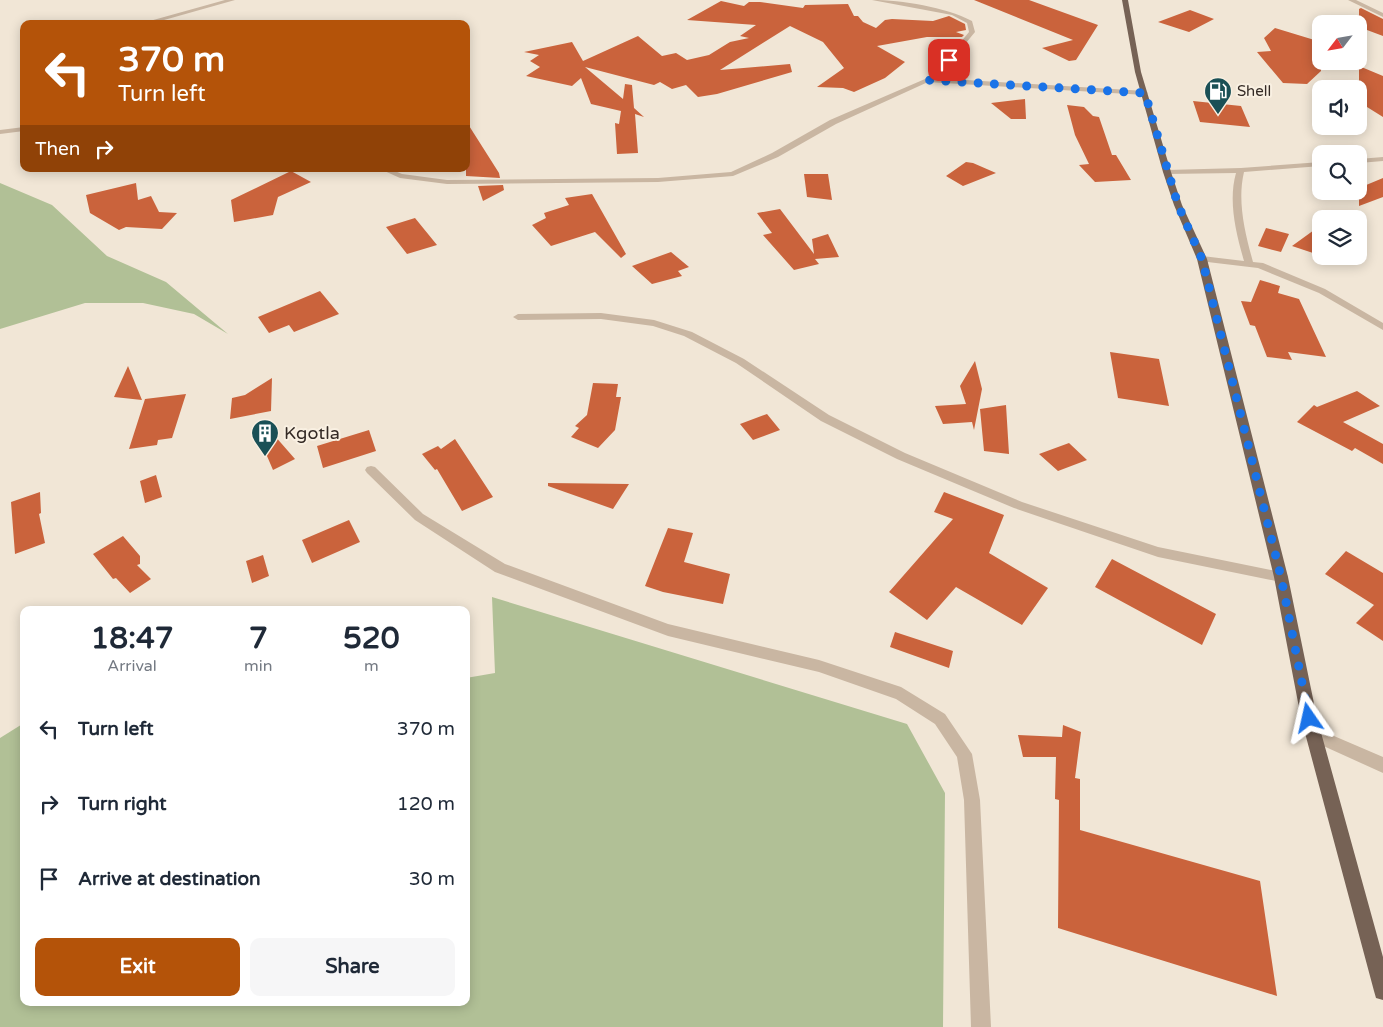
<!DOCTYPE html>
<style>
:root{--surface:#fff;--page:#f6f6f7;--text:#1f2937;--muted:#747a83;--accent:#b45309}
body{margin:0;font-family:"Varela Round",sans-serif;background:var(--page);color:var(--text);height:100vh;display:flex;flex-direction:column;font-size:19px;white-space:nowrap}
*{box-sizing:border-box;margin:0}
p{font-size:16px;color:var(--muted)}
.icon{flex:none;width:28px;height:28px;fill:none;stroke:currentColor;stroke-width:2;stroke-linecap:round;stroke-linejoin:round}
.map{position:relative;flex:1;overflow:hidden}
.drawer{position:absolute;left:20px;top:606px;width:450px;height:400px;display:flex;flex-direction:column;background:var(--surface);border-radius:10px;box-shadow:0 2px 12px #0003}
.drawer>*{flex:none}
.top-card{position:absolute;left:20px;top:20px;width:450px;height:152px;border-radius:10px;box-shadow:0 2px 12px #0003;background:#b45309;color:#fff;overflow:hidden}
.needle{width:32px;rotate:239deg}
.controls{position:absolute;left:1312px;top:15px;display:grid;gap:10px}
.controls a{display:grid;place-items:center;width:55px;height:55px;border-radius:10px;background:var(--surface);box-shadow:0 2px 12px #0003;font-size:25px}
.pin{position:absolute;display:grid;place-items:center;width:42px;height:42px;color:#fff;margin:-21px;border-radius:10px;box-shadow:0 2px 8px #0006}
.me{position:absolute;width:55px;margin:-28px;rotate:349deg;stroke-linejoin:round;filter:drop-shadow(0 0 4px #0008)}
.turn{display:flex;align-items:center;gap:18px;height:105px;padding:0 15px;font-size:22px}
.turn .icon{width:65px;height:65px;stroke-width:2.5}
.turn b{display:block;font-size:35px;line-height:42px}
.then{display:flex;align-items:center;height:48px;padding:0 15px;background:#0003;gap:10px;font-size:19px}
.eta{display:flex;justify-content:space-evenly;align-items:center;height:85px;text-align:center}
.eta b{font-size:30px;font-weight:700;line-height:35px}
.cta{display:flex;gap:10px;margin-top:auto;padding:10px 15px}
.cta a{flex:1;height:58px;border-radius:10px;background:var(--accent);color:#fff;font-size:20px;font-weight:700;line-height:58px;text-align:center}
.cta a+a{background:var(--page);color:var(--text)}
ul{padding:0;list-style:none}
li{display:flex;align-items:center;gap:15px;height:75px;padding:0 15px}
li div{flex:1}
li b{display:block;font-size:19px}
li em{font-style:normal}
.map>svg:first-child{display:block}
.green{fill:#b1c096}
.building{fill:#ca633c}
.lines{fill:none;stroke-linecap:round;stroke-linejoin:round}
.minor{fill:#c9b6a2;fill-rule:evenodd}
.major{fill:#766255;fill-rule:evenodd}
.route{stroke:#1a73e8;stroke-width:9;stroke-dasharray:0 16.2}
.labels{text-anchor:middle;stroke-width:4;stroke-linejoin:round;paint-order:stroke}
.far-poi-label{font-size:15px;fill:#342a25;stroke:#f9f0e2;text-anchor:start}
.poi-label{font-size:18px;fill:#342a25;stroke:#f9f0e2;text-anchor:start}
</style>
<div class="map">
<svg width="1383" height="1027" viewBox="0 0 1383 1027">
<rect width="100%" height="100%" fill="#f1e6d6"/>
<!-- green -->
<path class="green" d="M 0,183 L 52,205 L 107,256 L 166,282 L 228,334 L 194,314 L 143,303 L 85,303 L 0,329 Z
M 492,597 L 907,724 L 945,793 L 943,1027 L 0,1027 L 0,738 L 24,723 L 24,1002 L 466,1002 L 466,678 L 495,673 Z"/>
<!-- building -->
<path class="building" d="M 974,0 L 1029,0 L 1098,25 L 1076,60 L 1069,61 L 1042,48 L 1073,40 Z
M 721,1 L 744,6 L 749,2 L 760,2 L 803,8 L 805,5 L 848,4 L 854,16 L 858,16 L 863,22 L 876,28 L 885,20 L 892,19 L 933,21 L 949,16 L 965,24 L 966,30 L 956,32 L 964,35 L 962,37 L 927,37 L 877,46 L 905,62 L 885,78 L 854,92 L 843,88 L 817,87 L 844,68 L 823,42 L 790,26 L 720,70 L 790,64 L 792,72 L 717,94 L 698,97 L 686,85 L 672,89 L 660,82 L 654,85 L 585,67 L 623,99 L 625,84 L 632,85 L 634,108 L 644,117 L 635,114 L 638,153 L 617,154 L 615,123 L 619,124 L 621,111 L 591,104 L 581,78 L 572,86 L 526,76 L 540,67 L 530,61 L 539,55 L 524,52 L 572,42 L 583,61 L 638,36 L 662,56 L 676,53 L 687,60 L 709,55 L 730,42 L 749,38 L 740,36 L 756,25 L 687,20 Z
M 1361,8 L 1383,19 L 1383,36 L 1359,27 L 1359,9 Z
M 1190,10 L 1214,19 L 1189,32 L 1158,22 Z
M 1275,28 L 1321,42 L 1321,71 L 1307,84 L 1283,83 L 1257,52 L 1271,51 L 1264,38 Z
M 1359,66 L 1383,76 L 1383,117 L 1359,102 Z
M 1025,99 L 1026,119 L 1011,119 L 991,103 Z
M 1193,101 L 1241,106 L 1250,127 L 1200,122 Z
M 1067,105 L 1084,107 L 1093,116 L 1099,117 L 1112,155 L 1116,155 L 1131,180 L 1095,182 L 1079,165 L 1089,164 L 1075,135 Z
M 466,121 L 499,173 L 500,178 L 466,176 Z
M 966,162 L 973,163 L 996,173 L 963,186 L 946,176 Z
M 291,171 L 311,182 L 278,197 L 273,215 L 234,222 L 231,200 Z
M 804,174 L 828,174 L 832,200 L 807,197 Z
M 1383,178 L 1383,197 L 1359,206 L 1359,188 Z
M 136,183 L 138,200 L 151,196 L 159,212 L 177,213 L 162,229 L 126,227 L 119,230 L 90,213 L 86,195 Z
M 503,185 L 504,190 L 483,201 L 478,186 Z
M 592,194 L 626,254 L 621,258 L 595,232 L 551,246 L 532,225 L 546,218 L 544,213 L 569,205 L 565,198 Z
M 780,209 L 814,254 L 812,239 L 828,234 L 839,257 L 815,259 L 819,264 L 794,270 L 763,235 L 772,233 L 757,213 Z
M 415,218 L 437,245 L 407,254 L 386,227 Z
M 1321,225 L 1321,243 L 1316,254 L 1292,246 Z
M 1266,228 L 1289,234 L 1281,252 L 1258,246 Z
M 671,252 L 689,267 L 678,271 L 682,276 L 652,284 L 632,266 Z
M 1260,280 L 1280,286 L 1278,293 L 1299,299 L 1326,357 L 1288,352 L 1292,360 L 1267,357 L 1255,326 L 1250,325 L 1241,301 L 1251,302 Z
M 320,291 L 339,314 L 294,332 L 289,325 L 269,333 L 258,317 Z
M 1110,352 L 1159,359 L 1169,406 L 1118,398 Z
M 975,361 L 982,389 L 974,430 L 972,422 L 943,424 L 935,406 L 966,404 L 960,386 Z
M 128,366 L 142,400 L 114,397 Z
M 272,378 L 271,411 L 230,419 L 232,398 L 245,395 Z
M 593,383 L 618,384 L 616,397 L 621,397 L 615,430 L 598,448 L 571,437 L 579,428 L 575,426 L 587,415 Z
M 1357,391 L 1380,406 L 1343,422 L 1383,444 L 1383,464 L 1355,448 L 1352,451 L 1297,422 L 1314,405 L 1317,407 Z
M 186,394 L 172,438 L 158,440 L 157,445 L 129,449 L 145,399 Z
M 1006,405 L 1009,454 L 984,451 L 980,409 Z
M 767,414 L 780,430 L 753,440 L 740,424 Z
M 369,430 L 376,451 L 323,468 L 317,446 Z
M 274,435 L 295,459 L 273,470 L 261,442 Z
M 455,439 L 493,497 L 462,511 L 437,469 L 435,470 L 422,454 L 438,446 L 441,449 Z
M 1069,443 L 1087,460 L 1058,471 L 1039,454 Z
M 156,475 L 162,497 L 145,503 L 140,481 Z
M 548,483 L 629,484 L 613,509 L 548,486 Z
M 40,492 L 41,513 L 39,514 L 45,543 L 15,554 L 11,502 Z
M 944,492 L 1004,515 L 989,553 L 1048,588 L 1022,625 L 956,587 L 927,620 L 889,592 L 953,519 L 934,512 Z
M 349,520 L 360,542 L 312,563 L 302,540 Z
M 668,528 L 693,533 L 684,562 L 730,574 L 723,604 L 663,592 L 645,586 Z
M 123,536 L 140,556 L 140,564 L 137,565 L 151,579 L 130,593 L 116,578 L 113,579 L 93,554 Z
M 1346,551 L 1383,573 L 1383,641 L 1356,623 L 1374,605 L 1325,574 Z
M 263,555 L 269,576 L 252,583 L 246,561 Z
M 1112,559 L 1216,614 L 1202,645 L 1095,587 Z
M 895,632 L 953,651 L 949,668 L 890,647 Z
M 1063,725 L 1081,732 L 1075,778 L 1080,779 L 1080,830 L 1260,881 L 1277,996 L 1058,928 L 1059,800 L 1055,799 L 1056,757 L 1023,757 L 1018,735 L 1062,737 Z"/>
<g class="lines">
<!-- minor -->
<path class="minor" d="M 225,0 L 235,0 L 150,24 L 139,24 Z
M 872,0 C 902,0 945,7 972,21 L 975,32 L 942,72 L 934,78 L 1145,91 L 1148,93 L 1145,95 L 928,82 L 836,124 L 778,157 L 733,176 L 658,182 L 447,184 L 400,178 L 380,169 L 390,169 L 402,174 L 447,180 L 658,178 L 731,172 L 772,153 L 830,120 L 925,79 L 938,70 L 969,32 L 967,23 L 952,15 Z
M 1348,0 L 1356,0 L 1383,13 L 1383,17 Z
M 24,127 L 24,131 L 0,134 L 0,130 Z
M 1383,157 L 1383,161 L 1359,163 L 1359,159 Z
M 1321,162 L 1321,166 L 1244,172 C 1237,201 1245,233 1253,262 L 1263,263 L 1325,289 L 1383,323 L 1383,330 L 1319,293 L 1258,268 L 1199,261 L 1199,257 L 1202,256 L 1244,261 C 1236,233 1228,201 1236,173 L 1167,174 L 1163,172 L 1167,170 L 1241,168 Z
M 601,313 L 654,320 L 692,332 L 744,359 L 829,415 L 905,453 L 1022,502 L 1158,547 L 1281,572 L 1286,573 L 1288,577 L 1286,581 L 1281,582 L 1158,557 L 1014,508 L 897,459 L 821,421 L 736,363 L 684,336 L 653,326 L 601,319 L 518,320 L 513,317 L 518,314 Z
M 371,466 L 375,467 L 423,514 L 505,564 L 668,624 L 819,660 L 901,687 L 945,714 L 972,754 L 980,800 L 991,1027 L 971,1027 L 964,800 L 957,757 L 935,724 L 896,699 L 819,672 L 668,636 L 495,572 L 415,520 L 367,473 L 365,470 L 367,467 Z
M 1313,727 L 1383,757 L 1383,773 L 1308,739 L 1305,734 L 1308,729 Z"/>
<!-- major -->
<path class="major" d="M 1122,0 L 1128,0 L 1141,72 L 1171,172 L 1182,205 L 1207,259 L 1288,577 L 1317,718 L 1383,957 L 1383,1000 L 1376,998 L 1374,991 L 1301,718 L 1274,577 L 1197,259 L 1174,205 L 1163,172 L 1135,72 Z"/>
</g>
<g class="lines">
<!-- route -->
<path class="route" d="M 949,60 L 927,80 L 1145,93 L 1178,205 L 1202,259 L 1281,577 L 1309,718"/>
</g>
<!-- icons -->
<defs>
<g id="fuel-pin" transform="scale(1.4375)"><path d="M0 17L-7.5 6A9.5 9.5 0 1 1 7.5 6Z" fill="#1a5056" stroke="#f9f0e2"/><path d="M-5.5-6h7V0h2V4h1.3V-2.5L3-4.5l.8-.8L6-3V5H2.5V1h-1V6h-7ZM-4.2-4.7v3.2H.2V-4.7Z" fill="#fff"/></g>
<g id="building-pin" transform="scale(1.4375)"><path d="M0 17L-7.5 6A9.5 9.5 0 1 1 7.5 6Z" fill="#1a5056" stroke="#f9f0e2"/><path d="M-4-6H4V6H1V3H-1V6H-4ZM-2.5-4.3h1.7v1.8h-1.7ZM.8-4.3h1.7v1.8H.8ZM-2.5-1h1.7V.8h-1.7ZM.8-1h1.7V.8H.8Z" fill="#fff"/></g>
</defs>
<g fill-rule="evenodd">
<use href="#fuel-pin" x="1218" y="91"/>
<use href="#building-pin" x="265" y="433"/>
</g>
<g class="labels">
<!-- far-poi labels -->
<g class="far-poi-label">
<text x="1237" y="96">Shell</text>
</g>
<!-- poi labels -->
<g class="poi-label">
<text x="284" y="439">Kgotla</text>
</g>
</g>
</svg>
<div class="controls">
<a><svg class="needle" viewBox="-14 -14 28 28"><path d="M0-13l5 13h-10z" fill="#e53935"/><path d="M0 13l5-13h-10z" fill="#747a83"/></svg></a>
<a><svg class="icon" aria-label="sound" viewBox="0 0 24 24"><path d="M4 9h4l5-4v14l-5-4H4zM17 9q2 3 0 6"/></svg></a>
<a><svg class="icon" aria-label="search" viewBox="0 0 24 24"><circle cx="10" cy="10" r="6"/><path d="M15 15l6 6"/></svg></a>
<a><svg class="icon" aria-label="layers" viewBox="0 0 24 24"><path d="M12 4l9 5-9 5-9-5zM3 14l9 5 9-5"/></svg></a>
</div>
<div class="pin" style="left:949px;top:60px;background:#d93025"><svg class="icon" aria-label="arrive" viewBox="0 0 24 24"><path d="M6 21V4h12l-3 4 3 4H6"/></svg></div>
<svg class="me" style="left:1309px;top:718px" viewBox="-20 -20 40 40"><path d="M0-17L14 15 0 8-14 15z" fill="#1a73e8" stroke="#fff" stroke-width="4"/></svg>
<div class="top-card">
<div class="turn"><svg class="icon" aria-label="left" viewBox="0 0 24 24"><path d="M17 20v-9H6M10 6l-5 5 5 5"/></svg><div><b>370 m</b>Turn left</div></div>
<div class="then">Then<svg class="icon" aria-label="right" viewBox="0 0 24 24"><path d="M7 20v-9h11M14 6l5 5-5 5"/></svg></div>
</div>
<section class="drawer">
<div class="eta">
<div><b>18:47</b><p>Arrival</p></div>
<div><b>7</b><p>min</p></div>
<div><b>520</b><p>m</p></div>
</div>
<ul>
<li><svg class="icon" aria-label="left" viewBox="0 0 24 24"><path d="M17 20v-9H6M10 6l-5 5 5 5"/></svg><div><b>Turn left</b></div><em>370 m</em></li>
<li><svg class="icon" aria-label="right" viewBox="0 0 24 24"><path d="M7 20v-9h11M14 6l5 5-5 5"/></svg><div><b>Turn right</b></div><em>120 m</em></li>
<li><svg class="icon" aria-label="arrive" viewBox="0 0 24 24"><path d="M6 21V4h12l-3 4 3 4H6"/></svg><div><b>Arrive at destination</b></div><em>30 m</em></li>
</ul>
<div class="cta"><a>Exit</a><a>Share</a></div>
</section>
</div>
